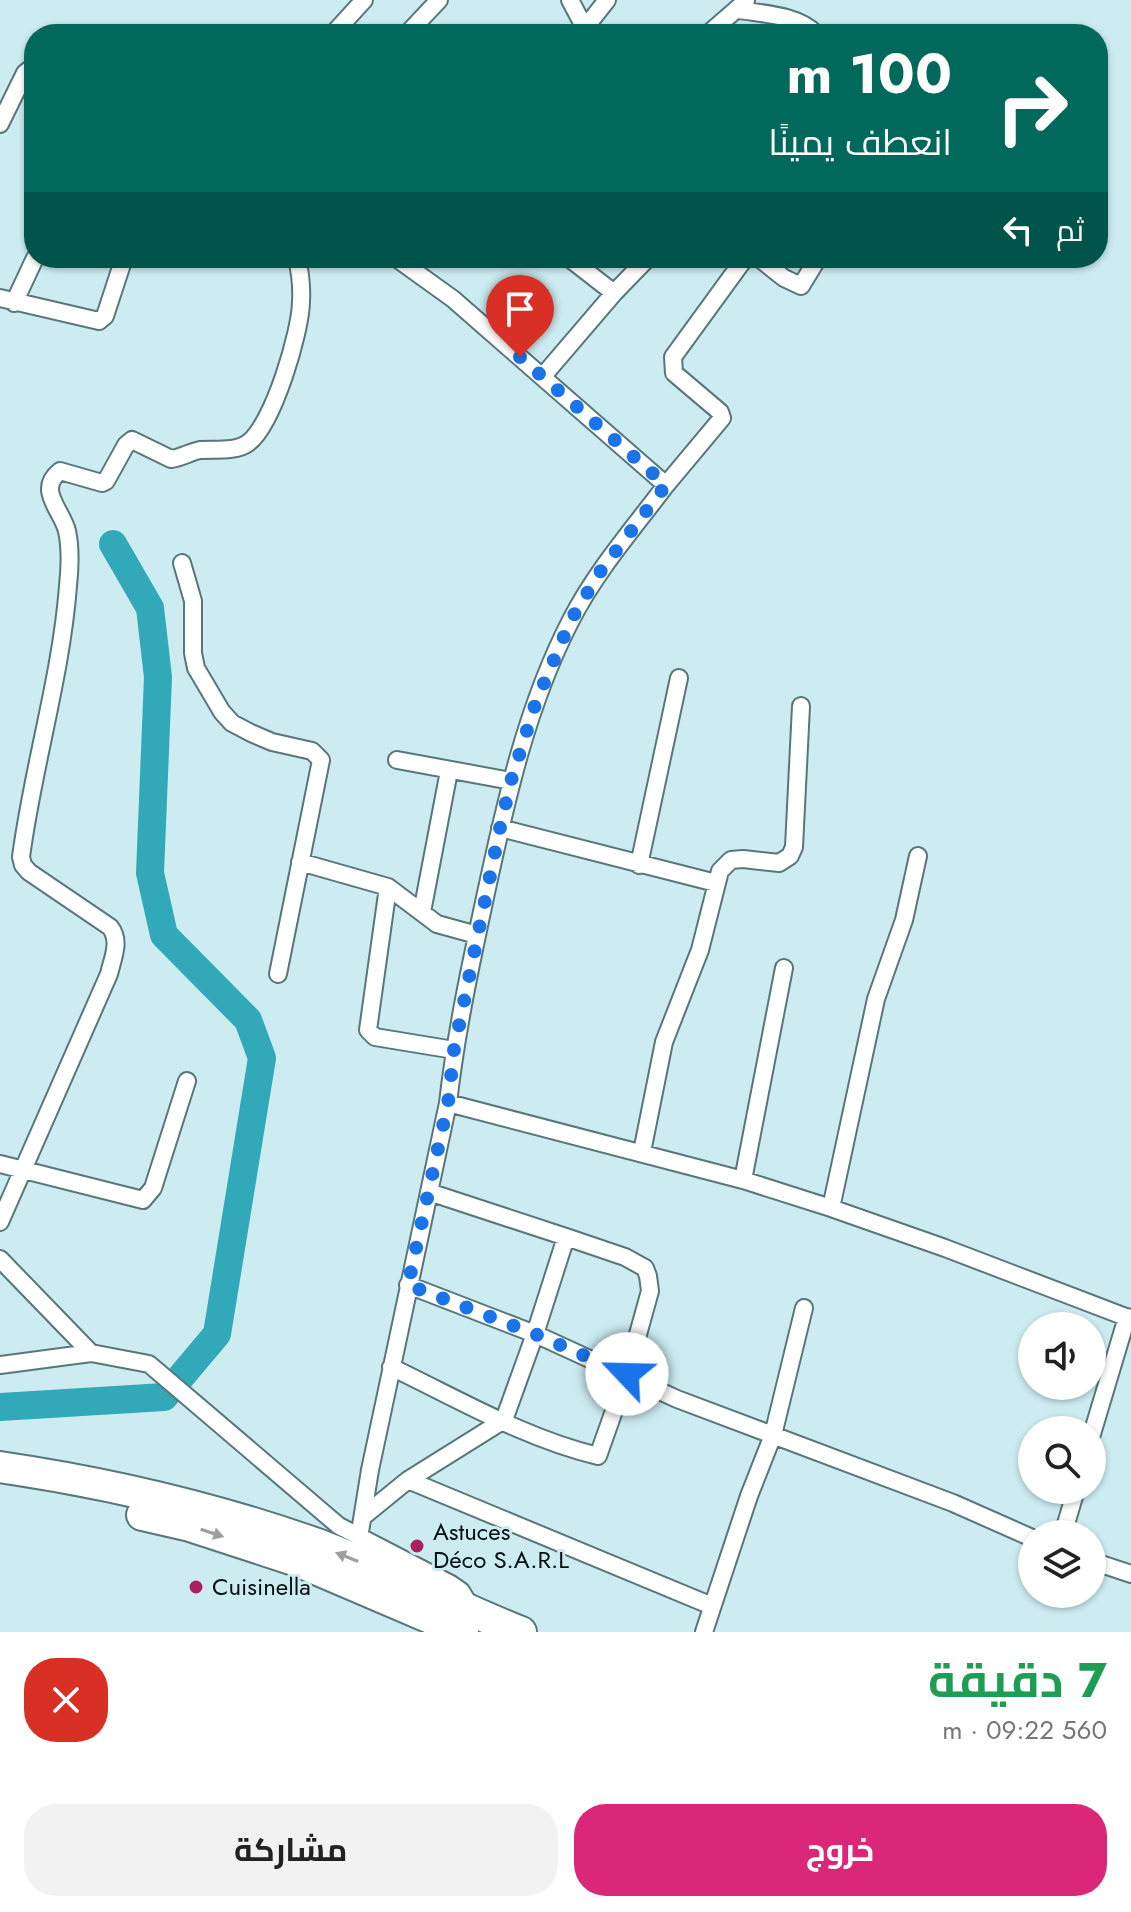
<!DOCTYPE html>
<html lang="ar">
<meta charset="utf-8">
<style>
:root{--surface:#fff;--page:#f2f2f2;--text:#222;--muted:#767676;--accent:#db2777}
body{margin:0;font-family:Jost,Cairo,sans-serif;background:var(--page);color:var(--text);direction:rtl;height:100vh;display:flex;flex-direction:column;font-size:30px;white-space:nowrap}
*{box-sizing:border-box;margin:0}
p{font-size:26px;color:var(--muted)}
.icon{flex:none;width:44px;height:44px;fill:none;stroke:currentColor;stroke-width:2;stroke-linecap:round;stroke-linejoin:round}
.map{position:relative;height:1632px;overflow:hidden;direction:ltr}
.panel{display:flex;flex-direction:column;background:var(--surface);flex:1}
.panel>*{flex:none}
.banner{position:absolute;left:24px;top:24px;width:1084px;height:244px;border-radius:32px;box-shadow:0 2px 6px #0004;direction:rtl;background:#00695c;color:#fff;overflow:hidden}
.buttons{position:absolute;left:1018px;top:1312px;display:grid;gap:16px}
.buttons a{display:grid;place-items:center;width:88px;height:88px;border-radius:50%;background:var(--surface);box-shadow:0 2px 6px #0004;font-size:40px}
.pin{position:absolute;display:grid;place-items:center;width:68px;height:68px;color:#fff;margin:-82px -34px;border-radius:50% 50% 50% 0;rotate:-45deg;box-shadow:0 0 8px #0007}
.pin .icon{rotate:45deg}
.me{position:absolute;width:88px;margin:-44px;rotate:294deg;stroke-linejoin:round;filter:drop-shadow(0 0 6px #0008)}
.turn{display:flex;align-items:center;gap:28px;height:168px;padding:0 24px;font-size:36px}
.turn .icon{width:104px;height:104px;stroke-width:2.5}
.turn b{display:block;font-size:56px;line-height:68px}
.then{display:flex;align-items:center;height:76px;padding:0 24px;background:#0003;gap:16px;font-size:30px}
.round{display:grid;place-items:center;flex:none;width:84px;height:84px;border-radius:32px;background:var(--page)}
.headline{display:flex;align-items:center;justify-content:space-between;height:136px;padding:0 24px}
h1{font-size:48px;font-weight:700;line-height:60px;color:#1e9e55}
.cta{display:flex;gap:16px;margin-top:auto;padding:16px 24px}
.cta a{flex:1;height:92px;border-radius:32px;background:var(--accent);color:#fff;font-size:32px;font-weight:700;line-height:92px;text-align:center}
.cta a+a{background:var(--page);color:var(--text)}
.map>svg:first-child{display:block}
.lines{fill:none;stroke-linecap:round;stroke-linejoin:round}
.river{stroke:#32a9b9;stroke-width:28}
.street-casing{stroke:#59767a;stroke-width:20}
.highway-casing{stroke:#59767a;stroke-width:34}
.street{stroke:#fff;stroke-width:16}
.highway{stroke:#fff;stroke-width:30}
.oneway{fill:#9b9f9f}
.route{stroke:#1a73e8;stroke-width:14;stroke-dasharray:0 25.2}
.poi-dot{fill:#ab2061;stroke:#ccecf1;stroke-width:3}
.labels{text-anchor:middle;stroke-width:6;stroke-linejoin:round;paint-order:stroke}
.poi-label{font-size:24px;fill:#040e10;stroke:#ccecf1;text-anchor:start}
</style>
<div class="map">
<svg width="1131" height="1632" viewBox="0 0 1131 1632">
<rect width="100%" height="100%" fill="#ccecf1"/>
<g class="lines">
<!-- river -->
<path class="river" d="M 0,1407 L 164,1397 L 217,1334 L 262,1058 L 248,1020 L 164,935 L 150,873 L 158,677 L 150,608 L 113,544"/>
<!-- street casing -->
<g class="street-casing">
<path id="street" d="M 570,0 L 588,34
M 739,10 C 764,14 798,15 816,34
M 585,28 L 607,0
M 333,34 L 364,0
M 407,34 L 439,0
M 708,34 L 746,1
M 0,124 L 25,73 L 34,66
M 569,258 L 614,293
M 759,258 L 784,278 L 801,286 L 818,258
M 0,298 L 99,321 L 105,316 L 124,258
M 14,303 L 35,258
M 543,376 L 614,293 L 648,258
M 666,485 L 722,418 L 720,412 L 674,373 L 673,357 L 745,258
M 182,563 L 193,601 L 193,653 L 196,668 L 222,712 L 232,723 L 251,733 L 272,742 L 312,751 L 321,760 L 278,974
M 397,760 L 511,781
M 500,828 L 716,883
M 300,862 L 388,887 L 437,924 L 477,935
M 639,865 L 679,678
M 388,887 L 368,1030 L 375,1037 L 454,1050
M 422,912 L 449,771
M 448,1103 L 743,1180 L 784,968
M 642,1152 L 664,1042 L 700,950 L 720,871 L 731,860 L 743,859 L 779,863 L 790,856 L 794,847 L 801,706
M 0,1164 L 143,1200 L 153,1188 L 187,1081
M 743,1180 L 831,1208 L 876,999 L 904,920 L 918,856
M 429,1192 L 566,1237
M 831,1208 L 945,1248 L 1131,1319
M 0,1222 L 109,974 C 113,957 121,941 110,927 L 29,872 L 23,865 L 21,857 C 33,766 61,677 68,586 C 70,567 71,549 67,531 C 62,510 36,490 60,471 L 102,483 L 106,481 L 126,445 L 132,440 L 171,459 C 181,458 190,452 200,450 C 215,449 236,452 248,443 C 273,425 301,331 301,301 C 302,286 300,272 297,258
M 0,1259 L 91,1353
M 408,1285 L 535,1334 L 677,1399 L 953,1503 L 1032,1538
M 0,1365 L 91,1353 L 149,1364 L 339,1526 L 451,1584 L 461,1591 L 469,1604
M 1092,1434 L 1127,1317
M 408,1480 L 712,1606
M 365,1515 L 408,1480 L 504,1420 L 535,1334 L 566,1237 L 625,1257 L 645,1268 L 648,1276 L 650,1291 L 627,1374 L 598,1456 C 526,1439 458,1399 391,1367
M 1063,1534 L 1076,1490
M 359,1538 L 370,1470 L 448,1103 C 456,1032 471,963 486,893 C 506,800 527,705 571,620 C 596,571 633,529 666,485 L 453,299 L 396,258
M 1092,1561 L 1131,1574
M 704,1632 L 749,1496 L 773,1435 L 804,1308"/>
</g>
<!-- highway casing -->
<g class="highway-casing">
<path id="highway" d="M 0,1467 C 109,1483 216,1508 320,1545 C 388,1571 453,1605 521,1632
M 142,1515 L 190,1526 L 297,1561 L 463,1632"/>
</g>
<!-- street -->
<use href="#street" class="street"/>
<!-- highway -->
<use href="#highway" class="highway"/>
</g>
<!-- one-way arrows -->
<defs><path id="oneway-solid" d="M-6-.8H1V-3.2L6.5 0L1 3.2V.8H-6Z" transform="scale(2)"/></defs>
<g class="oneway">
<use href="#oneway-solid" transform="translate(212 1533) rotate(18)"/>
<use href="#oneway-solid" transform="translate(347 1557) rotate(-158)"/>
</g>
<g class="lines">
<!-- route -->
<path class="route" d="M 520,357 L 666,485 L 600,572 L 571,620 L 536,702 L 511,781 L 500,828 L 454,1050 L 448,1103 L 408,1285 L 535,1334 L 627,1374"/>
</g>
<!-- markers -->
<g class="poi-dot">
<circle cx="417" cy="1546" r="8"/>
<circle cx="196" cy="1587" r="8"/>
</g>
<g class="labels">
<!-- poi labels -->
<g class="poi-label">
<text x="433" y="1540">Astuces<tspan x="433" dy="28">Déco S.A.R.L</tspan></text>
<text x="212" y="1595">Cuisinella</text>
</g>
</g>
</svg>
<div class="buttons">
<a><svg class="icon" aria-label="sound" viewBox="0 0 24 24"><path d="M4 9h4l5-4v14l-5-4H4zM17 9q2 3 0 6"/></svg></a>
<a><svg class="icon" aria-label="search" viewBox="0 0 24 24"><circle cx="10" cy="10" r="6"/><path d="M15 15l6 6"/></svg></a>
<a><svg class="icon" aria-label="layers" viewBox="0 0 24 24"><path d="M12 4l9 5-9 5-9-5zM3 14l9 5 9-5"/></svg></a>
</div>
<div class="pin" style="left:520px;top:357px;background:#d93025"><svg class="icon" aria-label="arrive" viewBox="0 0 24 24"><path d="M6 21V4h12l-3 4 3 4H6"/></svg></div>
<svg class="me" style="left:627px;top:1374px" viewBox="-20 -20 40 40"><circle r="19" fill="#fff"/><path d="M0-13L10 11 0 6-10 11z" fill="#1a73e8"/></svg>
<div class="banner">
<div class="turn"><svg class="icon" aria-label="right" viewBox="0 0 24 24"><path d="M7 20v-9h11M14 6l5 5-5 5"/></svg><div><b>100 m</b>انعطف يمينًا</div></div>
<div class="then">ثم<svg class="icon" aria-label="left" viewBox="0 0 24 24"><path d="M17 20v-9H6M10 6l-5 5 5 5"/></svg></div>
</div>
</div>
<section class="panel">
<div class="headline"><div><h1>7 دقيقة</h1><p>560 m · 09:22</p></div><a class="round" style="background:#d93025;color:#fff"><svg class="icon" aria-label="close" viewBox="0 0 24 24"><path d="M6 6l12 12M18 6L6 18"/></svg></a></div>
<div class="cta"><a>خروج</a><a>مشاركة</a></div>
</section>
